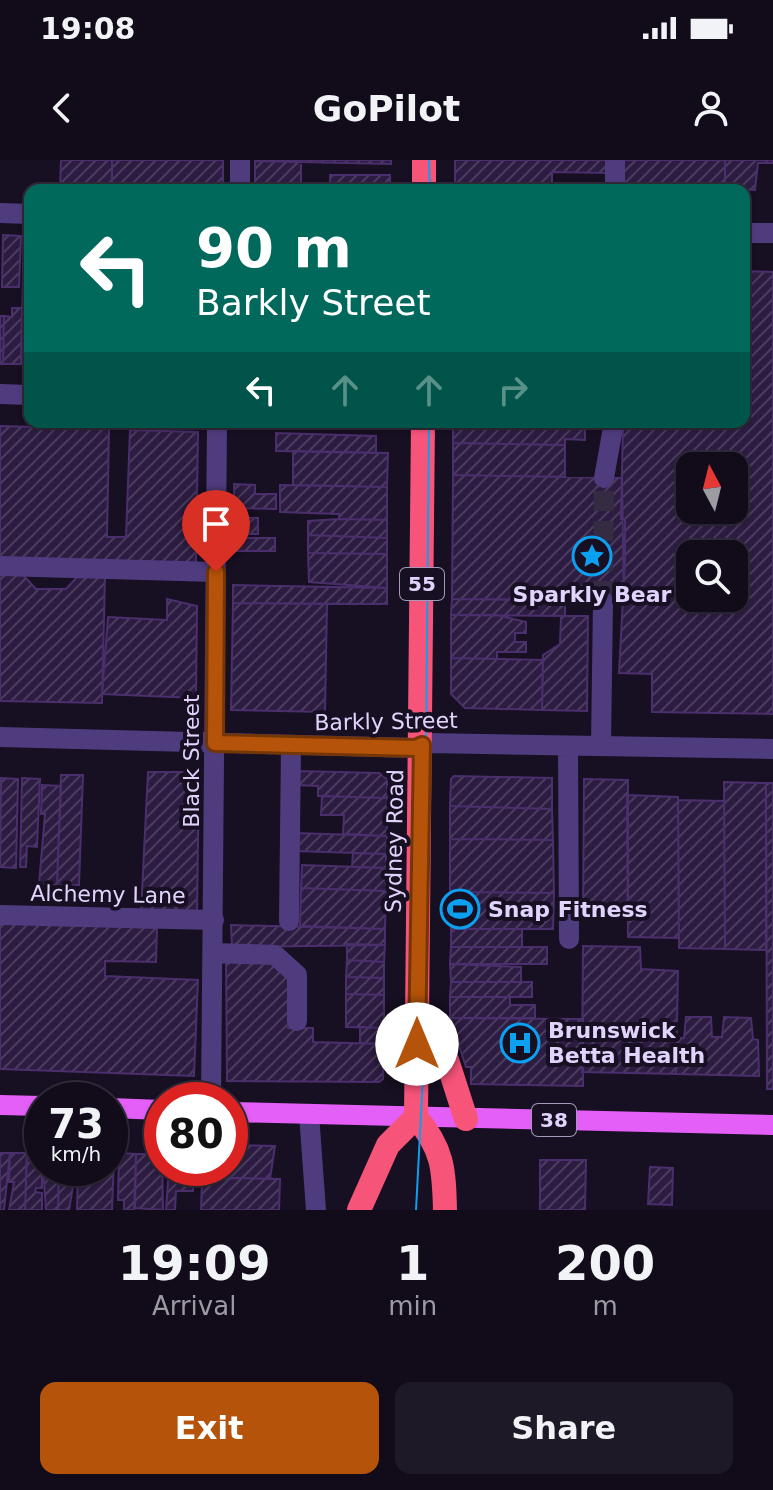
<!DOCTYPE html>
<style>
:root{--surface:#110b1a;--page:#1e1927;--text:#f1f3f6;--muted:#9c9ba2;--line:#302b39;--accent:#b45309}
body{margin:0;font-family:"DejaVu Sans",sans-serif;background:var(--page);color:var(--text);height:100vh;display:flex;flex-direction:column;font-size:30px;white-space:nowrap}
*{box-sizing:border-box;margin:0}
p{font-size:26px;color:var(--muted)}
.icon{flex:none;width:44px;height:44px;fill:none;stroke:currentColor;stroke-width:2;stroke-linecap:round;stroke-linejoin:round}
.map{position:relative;height:1050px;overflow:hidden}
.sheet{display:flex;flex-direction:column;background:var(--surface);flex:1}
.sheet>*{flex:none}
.top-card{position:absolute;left:24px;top:24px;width:726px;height:244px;border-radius:16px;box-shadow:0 2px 6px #0004,0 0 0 2px var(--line);background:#00695c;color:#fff;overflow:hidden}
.needle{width:52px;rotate:353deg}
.buttons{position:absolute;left:676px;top:292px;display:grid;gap:16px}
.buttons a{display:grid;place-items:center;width:72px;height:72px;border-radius:16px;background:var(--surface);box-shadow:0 2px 6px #0004,0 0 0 2px var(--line);font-size:40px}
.speed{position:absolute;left:24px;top:922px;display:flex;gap:16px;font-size:40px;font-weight:700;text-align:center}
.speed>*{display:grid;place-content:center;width:104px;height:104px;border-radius:50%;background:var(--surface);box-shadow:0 2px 6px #0004,0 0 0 2px var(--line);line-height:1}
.speed small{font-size:20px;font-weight:400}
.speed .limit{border:12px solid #d22;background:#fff;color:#111}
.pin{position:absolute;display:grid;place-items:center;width:68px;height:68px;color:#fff;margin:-82px -34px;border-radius:50% 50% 50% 0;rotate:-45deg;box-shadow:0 0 8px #0007}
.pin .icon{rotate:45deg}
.me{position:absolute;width:88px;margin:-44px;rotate:0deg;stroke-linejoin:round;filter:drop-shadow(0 0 6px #0008)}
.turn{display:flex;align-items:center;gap:28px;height:168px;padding:0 40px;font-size:36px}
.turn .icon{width:104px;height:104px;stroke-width:2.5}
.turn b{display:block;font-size:56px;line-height:68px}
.lanes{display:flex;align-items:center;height:76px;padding:0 40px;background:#0003;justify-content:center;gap:40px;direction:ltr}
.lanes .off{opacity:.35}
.eta{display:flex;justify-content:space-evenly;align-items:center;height:136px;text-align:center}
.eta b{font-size:48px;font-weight:800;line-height:56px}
.button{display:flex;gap:16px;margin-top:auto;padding:16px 40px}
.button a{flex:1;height:92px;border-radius:16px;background:var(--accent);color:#fff;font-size:32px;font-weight:800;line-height:92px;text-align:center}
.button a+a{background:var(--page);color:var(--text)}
.status{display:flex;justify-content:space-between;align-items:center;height:56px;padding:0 40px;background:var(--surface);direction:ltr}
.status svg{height:22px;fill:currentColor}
header{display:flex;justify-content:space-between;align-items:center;height:104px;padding:0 40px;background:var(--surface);font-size:36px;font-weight:800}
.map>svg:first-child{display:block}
.building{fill:url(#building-hatch);stroke:#4b2f6d;stroke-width:2;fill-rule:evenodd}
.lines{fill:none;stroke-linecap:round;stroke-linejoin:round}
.minor-tunnel{stroke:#352c43;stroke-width:20;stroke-dasharray:20 10;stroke-linecap:butt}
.minor{stroke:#4f3c7f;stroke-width:20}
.major{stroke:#e45ff7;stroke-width:20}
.highway{stroke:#f7547a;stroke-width:24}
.tram{stroke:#0ca0f0;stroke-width:2}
.route-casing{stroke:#753606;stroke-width:20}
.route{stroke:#b45309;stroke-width:14}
.labels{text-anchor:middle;stroke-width:8;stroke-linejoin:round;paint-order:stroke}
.shield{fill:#170f22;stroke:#a598bb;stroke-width:2}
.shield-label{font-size:20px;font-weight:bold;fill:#e2d3fd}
.poi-label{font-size:22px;font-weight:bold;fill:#e2d3fd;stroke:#170f22;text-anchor:start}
.street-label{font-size:22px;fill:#e2d3fd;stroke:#170f22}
</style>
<div class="status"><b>19:08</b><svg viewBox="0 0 49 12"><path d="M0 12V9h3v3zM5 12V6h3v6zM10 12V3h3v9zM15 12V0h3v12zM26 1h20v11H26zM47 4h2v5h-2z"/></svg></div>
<header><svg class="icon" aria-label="back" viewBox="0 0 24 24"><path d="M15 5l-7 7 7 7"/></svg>GoPilot<svg class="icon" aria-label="person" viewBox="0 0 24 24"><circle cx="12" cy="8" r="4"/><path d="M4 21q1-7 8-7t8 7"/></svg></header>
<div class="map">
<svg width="773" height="1050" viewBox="0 0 773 1050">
<defs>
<pattern id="building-hatch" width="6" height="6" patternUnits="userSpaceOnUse" patternTransform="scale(2)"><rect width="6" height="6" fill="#2d1c42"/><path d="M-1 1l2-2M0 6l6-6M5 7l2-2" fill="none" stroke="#4b3c5e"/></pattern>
</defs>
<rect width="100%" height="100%" fill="#170f22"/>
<!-- building -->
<path class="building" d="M 61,0 L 112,0 L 112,30 L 60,30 Z
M 112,0 L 223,0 L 223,30 L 112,30 Z
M 391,0 L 391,4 L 255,1 L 255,0 Z
M 455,0 L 609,0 L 609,13 L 552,12 L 552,30 L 455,30 Z
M 623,0 L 725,0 L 725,30 L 623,30 Z
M 725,0 L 773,0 L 773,3 L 758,3 L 755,30 L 725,29 Z
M 255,1 L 301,1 L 301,30 L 255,30 Z
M 330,15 L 390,15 L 390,30 L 330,30 Z
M 3,75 L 21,76 L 19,127 L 2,127 Z
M 24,76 L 30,77 L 30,199 L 21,199 Z
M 744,111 L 773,112 L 773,554 L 652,552 L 652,514 L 619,513 L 625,401 L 625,359 L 621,359 L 623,262 L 744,262 ZM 690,306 L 734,306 L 734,350 L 690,350 ZM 690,394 L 734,394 L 734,438 L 690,438 Z
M 12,148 L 22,148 L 21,204 L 3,204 L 4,156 L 12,157 Z
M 0,156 L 4,156 L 3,204 L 0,204 Z
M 453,262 L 585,262 L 585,280 L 565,279 L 565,285 L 453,283 Z
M 0,266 L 109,269 L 107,377 L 126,377 L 130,270 L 198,272 L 196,404 L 0,398 Z
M 276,273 L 376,276 L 376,293 L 276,291 Z
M 453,283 L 565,285 L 565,317 L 453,315 Z
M 293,291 L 388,293 L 387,327 L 293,325 Z
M 453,315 L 622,318 L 624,441 L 452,439 Z
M 234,324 L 255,325 L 255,334 L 276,334 L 276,349 L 234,348 Z
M 280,325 L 387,327 L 387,360 L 339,359 L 339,354 L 280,352 Z
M 234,358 L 258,358 L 258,374 L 234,374 Z
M 339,359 L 387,360 L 387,378 L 308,375 L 308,361 Z
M 308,375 L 387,378 L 387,394 L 308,393 Z
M 234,378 L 275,378 L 275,391 L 234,391 Z
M 308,393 L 387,394 L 387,428 L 309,422 Z
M 0,414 L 23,415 L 36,429 L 66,429 L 79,415 L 105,416 L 102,543 L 0,541 Z
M 233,425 L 387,428 L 387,444 L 233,443 Z
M 167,439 L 197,446 L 196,538 L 102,534 L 108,457 L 167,460 Z
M 452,439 L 565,440 L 565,456 L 451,455 Z
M 233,443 L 327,444 L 325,552 L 231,550 Z
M 451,455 L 497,455 L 526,462 L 526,473 L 515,473 L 515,482 L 526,482 L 526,492 L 497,492 L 497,499 L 451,498 Z
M 561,456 L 588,456 L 587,551 L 542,550 L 543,495 L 560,484 Z
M 451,498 L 543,500 L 542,550 L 465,548 L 451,534 Z
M 296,611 L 379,613 L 387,619 L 387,638 L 318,636 L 318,626 L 295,625 Z
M 148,612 L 199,612 L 197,752 L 141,752 Z
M 61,615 L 83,615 L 79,725 L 57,725 Z
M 454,616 L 552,618 L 552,649 L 450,646 L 451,619 Z
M 1,618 L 18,619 L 16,708 L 0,707 Z
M 22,618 L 40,619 L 37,687 L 27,686 L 26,707 L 20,707 Z
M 584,619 L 628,620 L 628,758 L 583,757 Z
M 724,622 L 766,623 L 766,790 L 725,789 Z
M 766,623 L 773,623 L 773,929 L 767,929 Z
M 42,625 L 61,626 L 57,725 L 39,724 L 45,654 L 41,654 Z
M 627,635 L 678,637 L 679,778 L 628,777 Z
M 322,636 L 387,638 L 387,676 L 343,674 L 344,655 L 321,655 Z
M 678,640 L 724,641 L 725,789 L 679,788 Z
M 450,646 L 552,649 L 553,680 L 450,679 Z
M 295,673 L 387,676 L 386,694 L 295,691 Z
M 450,679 L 553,680 L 554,733 L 450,732 Z
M 353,693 L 386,694 L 386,708 L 352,707 Z
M 302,705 L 386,708 L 386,731 L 301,728 Z
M 301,728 L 386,731 L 385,769 L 300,766 Z
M 450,732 L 554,733 L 553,769 L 451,769 Z
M 0,763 L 157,768 L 156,802 L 105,801 L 105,816 L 198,820 L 194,916 L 0,909 Z
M 231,765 L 385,769 L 385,785 L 232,787 Z
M 451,769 L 522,769 L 522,787 L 451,787 Z
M 347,784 L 385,785 L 384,802 L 347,800 Z
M 583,786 L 640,787 L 641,809 L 678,811 L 676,914 L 582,912 Z
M 451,787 L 547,787 L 547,804 L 450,804 Z
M 226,797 L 271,799 L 289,817 L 288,868 L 313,868 L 313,882 L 384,884 L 383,919 L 379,922 L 227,921 Z
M 347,800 L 384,802 L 384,818 L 346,817 Z
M 450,804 L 521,807 L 521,822 L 451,822 Z
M 346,817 L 384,818 L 384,835 L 346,834 Z
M 451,822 L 532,822 L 532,837 L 450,837 Z
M 346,834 L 384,835 L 384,868 L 346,867 Z
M 450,837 L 510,837 L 510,845 L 535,845 L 535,858 L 450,858 Z
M 686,857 L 711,857 L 712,877 L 722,877 L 724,857 L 751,858 L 753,879 L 758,880 L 759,916 L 676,914 L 677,877 L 684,878 Z
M 450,858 L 583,859 L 583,926 L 471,924 L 471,907 L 466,907 Z
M 360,867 L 384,868 L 384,884 L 360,883 Z
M 230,985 L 275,986 L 270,1019 L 201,1017 L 202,1008 L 230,1008 Z
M 0,993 L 10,993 L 4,1050 L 0,1050 Z
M 10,993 L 27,993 L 25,1050 L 9,1050 L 14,1022 L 9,1022 Z
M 27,993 L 42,994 L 42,1028 L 36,1028 L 35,1032 L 42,1033 L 42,1050 L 25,1050 Z
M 119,993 L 136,994 L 134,1050 L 124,1050 L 124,1040 L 118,1040 Z
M 136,994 L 162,994 L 163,1050 L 135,1048 Z
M 110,997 L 114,997 L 112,1050 L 77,1050 L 78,1008 L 110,1008 Z
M 540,1000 L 586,1000 L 585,1050 L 540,1050 Z
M 650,1007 L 673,1008 L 672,1045 L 648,1044 Z
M 43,1008 L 59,1008 L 58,1050 L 46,1050 Z
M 59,1008 L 76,1008 L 69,1050 L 58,1050 Z
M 169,1008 L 194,1008 L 193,1031 L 176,1031 L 175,1050 L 166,1050 Z
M 236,1018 L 280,1019 L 279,1050 L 201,1050 L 202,1021 Z"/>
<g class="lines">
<!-- minor-tunnel -->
<path class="minor-tunnel" d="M 603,441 L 604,318"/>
<!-- minor -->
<path class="minor" d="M 240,30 L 240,0
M 615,30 L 615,0
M 0,53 L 30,54
M 744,73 L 773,73
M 0,234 L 30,235
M 604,318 L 614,262
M 0,406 L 216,412
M 0,577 L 416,588 L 427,583 L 773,589
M 568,586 L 569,779
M 601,586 L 603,441
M 0,755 L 214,760
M 289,761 L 291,586
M 214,793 L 275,795 L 297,815 L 297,861
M 211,940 L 217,262
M 309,954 L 316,1050"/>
<!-- major -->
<path class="major" d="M 0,945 L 42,946
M 110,948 L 162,950
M 230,952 L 773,965"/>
<!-- highway -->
<path class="highway" d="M 424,30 L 424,0
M 417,852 L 447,900 L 466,959
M 416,957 L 423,262
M 416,957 C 443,989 444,1009 445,1050
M 359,1050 L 388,985 L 416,957"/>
<!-- tram -->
<path class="tram" d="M 429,0 L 430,30
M 416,1050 L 423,916 L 429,262"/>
</g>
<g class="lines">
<!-- route casing -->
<g class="route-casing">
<path id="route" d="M 216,412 L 215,583 L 416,588 L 422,585 L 417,884"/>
</g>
<!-- route -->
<use href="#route" class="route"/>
</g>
<!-- icons -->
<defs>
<g id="sight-ring" transform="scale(2)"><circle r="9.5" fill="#170f22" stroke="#0ca0f0" stroke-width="1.5"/><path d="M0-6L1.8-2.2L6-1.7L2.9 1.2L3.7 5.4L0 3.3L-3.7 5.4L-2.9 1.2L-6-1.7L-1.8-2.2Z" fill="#0ca0f0"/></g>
<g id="stadium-ring" transform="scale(2)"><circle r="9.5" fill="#170f22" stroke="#0ca0f0" stroke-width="1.5"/><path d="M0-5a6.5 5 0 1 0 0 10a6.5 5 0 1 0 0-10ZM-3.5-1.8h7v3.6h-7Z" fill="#0ca0f0"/></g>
<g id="hospital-ring" transform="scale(2)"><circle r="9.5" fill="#170f22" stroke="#0ca0f0" stroke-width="1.5"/><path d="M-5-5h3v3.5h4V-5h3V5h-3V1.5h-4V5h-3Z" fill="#0ca0f0"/></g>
</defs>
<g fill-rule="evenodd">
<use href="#sight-ring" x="592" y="396"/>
<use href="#stadium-ring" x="460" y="749"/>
<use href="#hospital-ring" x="520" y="883"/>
</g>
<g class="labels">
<!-- shield labels -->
<g class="shield">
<rect x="400" y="408" width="44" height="32" rx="6"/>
<rect x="532" y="944" width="44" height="32" rx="6"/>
</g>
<g class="shield-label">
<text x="422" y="431">55</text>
<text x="554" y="967">38</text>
</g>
<!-- poi labels -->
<g class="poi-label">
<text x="592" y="442" text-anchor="middle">Sparkly Bear</text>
<text x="488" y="757">Snap Fitness</text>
<text x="548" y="878">Brunswick<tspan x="548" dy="25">Betta Health</tspan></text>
</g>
<!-- street labels -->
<g class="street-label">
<text transform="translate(386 561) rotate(-1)" y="8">Barkly Street</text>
<text transform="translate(191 601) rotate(-90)" y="8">Black Street</text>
<text transform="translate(394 681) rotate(-89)" y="8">Sydney Road</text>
<text transform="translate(108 734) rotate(1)" y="8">Alchemy Lane</text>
</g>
</g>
</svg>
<div class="buttons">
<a><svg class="needle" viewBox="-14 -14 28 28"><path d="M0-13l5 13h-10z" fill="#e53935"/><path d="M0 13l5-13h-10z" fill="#9c9ba2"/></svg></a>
<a><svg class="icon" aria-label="search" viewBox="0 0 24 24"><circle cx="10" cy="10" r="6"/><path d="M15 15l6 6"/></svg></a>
</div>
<div class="speed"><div>73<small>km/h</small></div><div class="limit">80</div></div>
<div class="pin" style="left:216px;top:412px;background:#d93025"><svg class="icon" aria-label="arrive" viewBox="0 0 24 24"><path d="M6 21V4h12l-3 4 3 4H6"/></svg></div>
<svg class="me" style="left:417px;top:884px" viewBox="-20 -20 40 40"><circle r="19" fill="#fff"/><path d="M0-13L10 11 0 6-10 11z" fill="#b45309"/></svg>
<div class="top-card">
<div class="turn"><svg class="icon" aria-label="left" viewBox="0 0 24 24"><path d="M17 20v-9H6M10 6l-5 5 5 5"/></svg><div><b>90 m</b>Barkly Street</div></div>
<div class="lanes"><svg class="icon" aria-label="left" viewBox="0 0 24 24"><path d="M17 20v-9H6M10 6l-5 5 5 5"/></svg><svg class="icon off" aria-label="ahead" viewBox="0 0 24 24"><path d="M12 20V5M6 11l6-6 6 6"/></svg><svg class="icon off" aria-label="ahead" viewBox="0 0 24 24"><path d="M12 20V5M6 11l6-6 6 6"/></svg><svg class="icon off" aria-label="right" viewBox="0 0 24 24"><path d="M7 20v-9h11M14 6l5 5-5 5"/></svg></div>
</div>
</div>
<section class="sheet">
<div class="eta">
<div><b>19:09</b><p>Arrival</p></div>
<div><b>1</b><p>min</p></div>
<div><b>200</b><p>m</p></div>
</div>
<div class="button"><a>Exit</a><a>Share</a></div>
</section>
